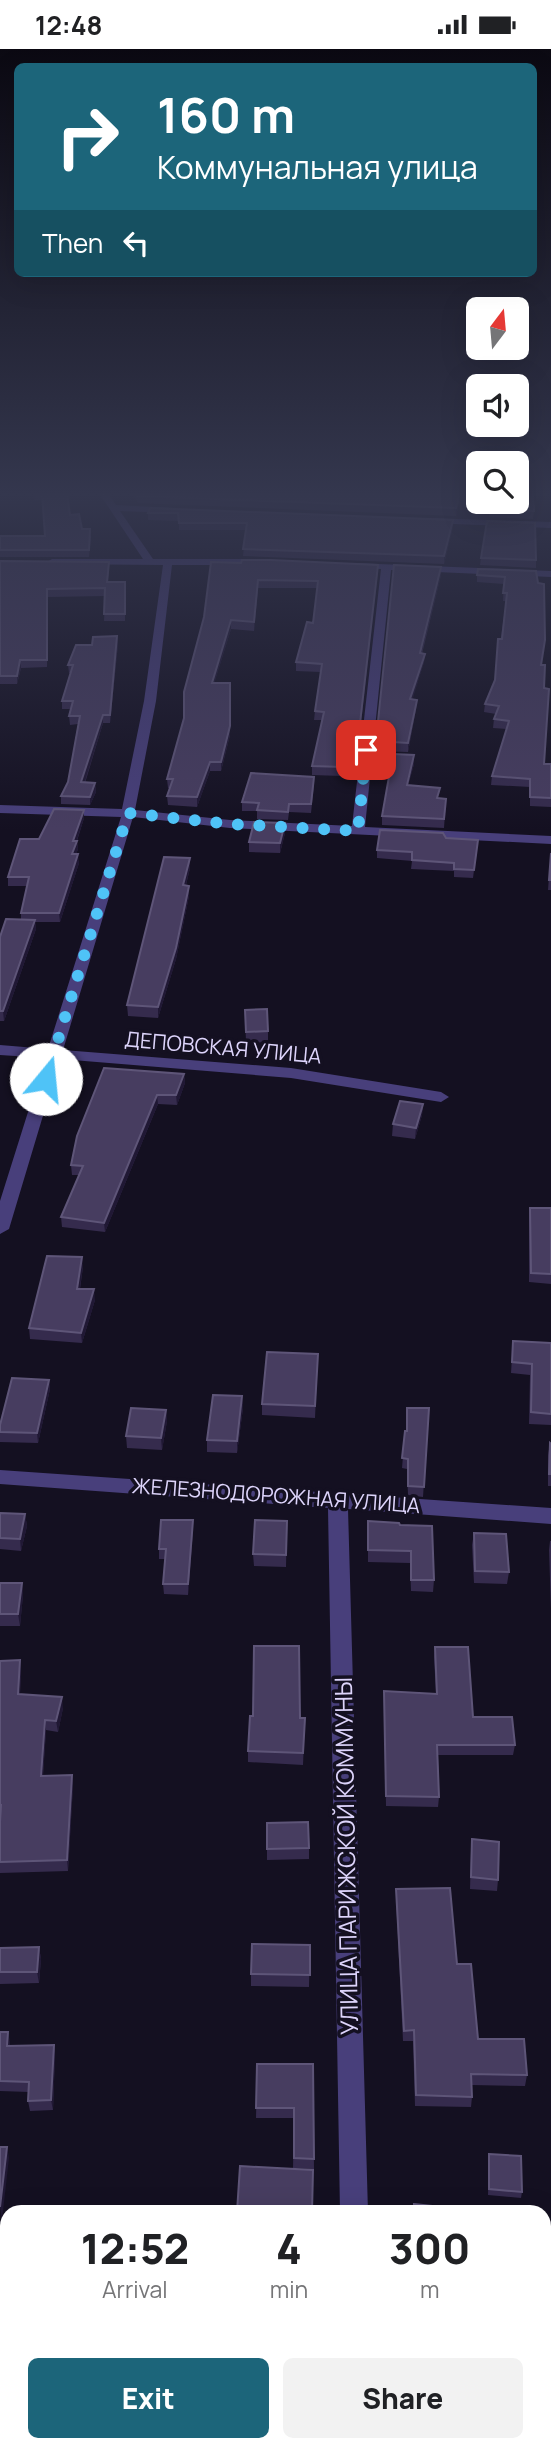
<!DOCTYPE html>
<meta charset="utf-8">
<style>
:root{--surface:#fff;--page:#f2f2f2;--text:#202124;--muted:#757577;--accent:#1c657a}
body{margin:0;font-family:Manrope,sans-serif;background:var(--page);color:var(--text);height:100vh;display:flex;flex-direction:column;font-size:26px;white-space:nowrap}
*{box-sizing:border-box;margin:0}
p{font-size:23px;color:var(--muted)}
.icon{flex:none;width:38px;height:38px;fill:none;stroke:currentColor;stroke-width:2;stroke-linecap:round;stroke-linejoin:round}
.map{position:relative;flex:1;overflow:hidden}
.side{position:absolute;left:0px;top:2156px;width:551px;height:247px;display:flex;flex-direction:column;background:var(--surface);border-radius:21px 21px 0 0;box-shadow:0 7px 28px #0002}
.side>*{flex:none}
.banner{position:absolute;left:14px;top:14px;width:523px;height:214px;border-radius:10px;box-shadow:0 7px 28px #0002;background:#1c657a;color:#fff;overflow:hidden}
.needle{width:46px;rotate:16deg}
.buttons{position:absolute;left:466px;top:248px;display:grid;gap:14px}
.buttons a{display:grid;place-items:center;width:63px;height:63px;border-radius:10px;background:var(--surface);box-shadow:0 7px 28px #0002;font-size:35px}
.pin{position:absolute;display:grid;place-items:center;width:60px;height:60px;color:#fff;margin:-30px;border-radius:14px;box-shadow:0 4px 10px #0006}
.me{position:absolute;width:77px;margin:-38px;rotate:17deg;stroke-linejoin:round;filter:drop-shadow(0 0 5px #0008)}
.turn{display:flex;align-items:center;gap:24px;height:147px;padding:0 28px;font-size:32px}
.turn .icon{width:91px;height:91px;stroke-width:2.5}
.turn b{display:block;font-size:49px;line-height:60px}
.then{display:flex;align-items:center;height:66px;padding:0 28px;background:#0003;gap:14px;font-size:26px}
.eta{display:flex;justify-content:space-evenly;align-items:center;height:119px;text-align:center}
.eta b{font-size:42px;font-weight:800;line-height:49px}
.cta{display:flex;gap:14px;margin-top:auto;padding:14px 28px}
.cta a{flex:1;height:80px;border-radius:10px;background:var(--accent);color:#fff;font-size:28px;font-weight:800;line-height:80px;text-align:center}
.cta a+a{background:var(--page);color:var(--text)}
.status{display:flex;justify-content:space-between;align-items:center;height:49px;padding:0 35px;background:var(--surface);direction:ltr}
.status svg{height:19px;fill:currentColor}
.map>svg:first-child{display:block}
.lines{fill:none;stroke-linecap:round;stroke-linejoin:round}
.street{fill:#483f7b;fill-rule:evenodd}
.wall{fill:#352b4d}
.shaded-wall{fill:#201834}
.building{fill:#473d60;stroke:#5e5578;stroke-width:2}
.route{stroke:#4fc3f7;stroke-width:12;stroke-dasharray:0 21.6}
.labels{text-anchor:middle;stroke-width:7;stroke-linejoin:round;paint-order:stroke}
.street-label{font-size:21px;fill:#ddd4fb;stroke:#141021}
.near-street-label{font-size:24px;fill:#ddd4fb;stroke:#141021}
</style>
<div class="status"><b>12:48</b><svg viewBox="0 0 49 12"><path d="M0 12V9h3v3zM5 12V6h3v6zM10 12V3h3v9zM15 12V0h3v12zM26 1h20v11H26zM47 4h2v5h-2z"/></svg></div>
<div class="map">
<svg width="551" height="2402" viewBox="0 0 551 2402">
<rect width="100%" height="100%" fill="#141021"/>
<g class="lines">
<!-- street -->
<path class="street" d="M 99,444 L 108,444 L 116,456 L 174,459 L 176,461 L 171,464 L 120,462 L 153,510 L 262,510 L 267,513 L 262,516 L 172,516 L 156,652 L 135,761 L 230,771 L 352,777 L 381,520 L 357,519 L 352,516 L 353,514 L 551,522 L 551,528 L 391,521 L 365,778 L 551,787 L 551,795 L 230,779 L 133,768 L 63,1001 L 291,1019 L 441,1043 L 449,1048 L 441,1053 L 291,1029 L 60,1010 L 9,1180 L 0,1185 L 0,1152 L 45,1009 L 0,1006 L 0,996 L 48,1000 L 121,768 L 0,764 L 0,756 L 122,760 L 144,652 L 163,516 L 49,515 L 47,513 L 52,510 L 143,510 Z
M 427,469 L 551,473 L 551,479 L 430,474 L 425,471 Z
M 0,1421 L 551,1459 L 551,1475 L 348,1460 L 368,2163 L 340,2163 L 328,1459 L 0,1435 Z
M 344,2396 L 374,2396 L 374,2402 L 344,2402 Z"/>
</g>
<!-- wall -->
<path class="wall" d="M 32,444 L 67,444 L 70,466 L 82,480 L 91,487 L 89,508 L 0,508 L 0,487 L 45,487 L 43,451 L 35,451 Z
M 132,444 L 461,444 L 456,467 L 138,454 Z
M 150,459 L 453,478 L 444,515 L 243,507 L 246,481 L 179,481 L 179,472 L 148,471 L 148,464 Z
M 490,461 L 534,462 L 533,470 L 489,468 Z
M 481,509 L 536,511 L 536,519 L 480,516 Z
M 0,512 L 109,520 L 108,533 L 125,533 L 125,572 L 104,572 L 105,547 L 48,548 L 47,618 L 21,619 L 17,635 L 0,635 Z
M 211,513 L 378,516 L 358,701 L 346,700 L 342,727 L 312,726 L 312,717 L 322,671 L 314,671 L 315,662 L 321,623 L 296,622 L 296,613 L 313,574 L 317,539 L 258,539 L 254,582 L 231,580 L 214,634 L 230,634 L 230,686 L 221,722 L 210,722 L 197,758 L 168,756 L 167,747 L 170,739 L 168,739 L 167,730 L 184,669 L 204,568 Z
M 441,518 L 441,526 L 422,605 L 425,605 L 424,613 L 412,650 L 417,651 L 416,660 L 408,703 L 375,702 L 376,692 Z
M 536,522 L 545,591 L 541,616 L 544,639 L 544,715 L 551,715 L 551,758 L 530,757 L 530,738 L 491,736 L 492,727 L 507,680 L 493,679 L 494,670 L 496,665 L 484,663 L 485,655 L 495,631 L 506,552 L 503,552 L 504,535 L 477,533 L 477,526 Z
M 117,587 L 118,595 L 110,674 L 103,674 L 85,734 L 95,734 L 96,743 L 90,756 L 61,755 L 61,747 L 68,733 L 78,675 L 70,676 L 69,667 L 71,660 L 62,660 L 62,652 L 70,624 L 69,624 L 68,616 L 92,596 Z
M 414,706 L 414,715 L 408,736 L 439,749 L 446,750 L 444,779 L 382,776 L 382,767 Z
M 314,736 L 311,764 L 289,763 L 288,771 L 257,770 L 257,762 L 242,762 L 242,753 Z
M 84,769 L 77,792 L 78,800 L 76,805 L 79,814 L 60,873 L 35,873 L 36,880 L 4,972 L 0,972 L 0,888 L 21,871 L 21,864 L 27,837 L 8,837 L 8,828 L 39,790 Z
M 285,774 L 285,784 L 280,804 L 249,803 L 249,793 Z
M 446,789 L 478,791 L 473,829 L 454,828 L 454,822 L 411,820 L 412,812 L 377,809 L 377,801 Z
M 551,801 L 551,841 L 548,841 Z
M 190,819 L 186,836 L 189,847 L 176,910 L 158,969 L 128,967 L 127,956 Z
M 245,961 L 268,982 L 268,993 L 246,994 Z
M 184,1025 L 185,1034 L 177,1056 L 158,1055 L 105,1183 L 62,1178 L 61,1168 L 79,1126 L 72,1126 L 71,1116 Z
M 423,1055 L 422,1066 L 415,1090 L 392,1087 L 393,1075 Z
M 530,1159 L 551,1159 L 551,1235 L 529,1233 L 529,1168 Z
M 83,1218 L 80,1240 L 95,1251 L 82,1294 L 30,1290 L 29,1279 Z
M 513,1292 L 551,1294 L 551,1376 L 529,1375 L 530,1326 L 511,1324 Z
M 318,1305 L 315,1369 L 262,1366 L 262,1355 Z
M 49,1331 L 50,1340 L 38,1394 L 0,1393 L 0,1376 Z
M 242,1347 L 243,1359 L 237,1404 L 207,1403 L 207,1391 Z
M 407,1359 L 429,1359 L 423,1448 L 408,1446 L 407,1420 L 402,1419 L 405,1382 L 406,1382 Z
M 166,1361 L 167,1372 L 162,1401 L 127,1399 L 126,1387 Z
M 550,1394 L 551,1395 L 551,1437 L 548,1437 L 548,1406 Z
M 0,1464 L 25,1465 L 27,1477 L 21,1502 L 0,1500 Z
M 287,1472 L 286,1518 L 254,1517 L 253,1505 Z
M 368,1472 L 400,1476 L 434,1531 L 433,1543 L 411,1542 L 410,1514 L 368,1513 Z
M 193,1481 L 188,1546 L 164,1545 L 163,1535 L 165,1510 L 159,1510 L 159,1500 Z
M 474,1484 L 509,1523 L 507,1535 L 474,1534 L 472,1496 Z
M 550,1492 L 551,1492 L 551,1560 L 549,1501 Z
M 0,1534 L 22,1534 L 23,1546 L 20,1577 L 0,1577 Z
M 435,1598 L 473,1668 L 515,1696 L 513,1706 L 438,1706 L 439,1748 L 438,1758 L 386,1757 L 384,1642 L 436,1645 L 434,1608 Z
M 0,1612 L 21,1622 L 20,1645 L 63,1659 L 58,1683 L 46,1681 L 43,1727 L 72,1726 L 73,1737 L 68,1822 L 0,1824 Z
M 253,1667 L 305,1669 L 303,1716 L 248,1713 L 248,1702 Z
M 267,1774 L 309,1799 L 309,1810 L 267,1811 Z
M 472,1790 L 498,1831 L 497,1842 L 470,1840 L 471,1802 Z
M 396,1840 L 457,1915 L 478,1990 L 527,2026 L 525,2037 L 471,2036 L 472,2048 L 471,2058 L 415,2057 L 413,1992 L 403,1992 L 396,1850 Z
M 310,1896 L 309,1938 L 251,1937 L 251,1925 Z
M 39,1898 L 41,1910 L 39,1934 L 0,1935 L 0,1899 Z
M 0,1983 L 10,1993 L 10,1997 L 54,1996 L 55,2005 L 53,2061 L 30,2062 L 28,2052 L 29,2043 L 0,2042 Z
M 257,2015 L 313,2015 L 314,2120 L 293,2119 L 294,2069 L 256,2069 Z
M 489,2105 L 522,2143 L 521,2149 L 488,2146 Z"/>
<!-- shaded-wall -->
<path class="shaded-wall" d="M 460,444 L 461,444 L 456,467 L 456,459 Z
M 453,471 L 453,478 L 444,515 L 444,507 Z
M 378,516 L 378,523 L 358,701 L 358,692 Z
M 441,518 L 441,526 L 419,613 L 420,604 Z
M 258,531 L 258,539 L 254,582 L 254,573 Z
M 231,571 L 231,580 L 212,642 L 212,634 Z
M 117,587 L 118,595 L 110,674 L 110,666 Z
M 425,605 L 424,613 L 410,659 L 410,650 Z
M 20,611 L 21,619 L 17,635 L 17,627 Z
M 417,651 L 416,660 L 408,703 L 408,694 Z
M 103,666 L 103,674 L 82,742 L 81,733 Z
M 230,677 L 230,686 L 221,722 L 221,713 Z
M 414,706 L 414,715 L 406,745 L 407,736 Z
M 210,713 L 210,722 L 197,758 L 197,748 Z
M 95,734 L 96,743 L 90,756 L 90,748 Z
M 84,761 L 84,769 L 74,800 L 73,792 Z
M 285,774 L 285,784 L 280,804 L 280,794 Z
M 77,792 L 78,800 L 73,814 L 72,805 Z
M 78,805 L 79,814 L 60,873 L 59,864 Z
M 190,809 L 190,819 L 183,847 L 183,836 Z
M 189,837 L 189,847 L 176,910 L 158,969 L 158,958 Z
M 35,871 L 36,880 L 4,972 L 3,962 Z
M 184,1025 L 185,1034 L 177,1056 L 176,1046 Z
M 157,1046 L 158,1055 L 105,1183 L 104,1174 Z
M 423,1055 L 422,1066 L 415,1090 L 416,1079 Z
M 82,1208 L 83,1218 L 78,1250 L 77,1240 Z
M 94,1240 L 95,1251 L 82,1294 L 81,1284 Z
M 49,1331 L 50,1340 L 38,1394 L 37,1384 Z
M 242,1347 L 243,1359 L 237,1404 L 237,1392 Z
M 166,1361 L 167,1372 L 162,1401 L 161,1389 Z
M 25,1465 L 27,1477 L 21,1502 L 20,1490 Z
M 193,1471 L 193,1481 L 188,1546 L 188,1535 Z
M 22,1534 L 23,1546 L 20,1577 L 18,1565 Z
M 20,1611 L 21,1622 L 19,1656 L 18,1645 Z
M 62,1648 L 63,1659 L 58,1683 L 56,1672 Z
M 45,1671 L 46,1681 L 42,1738 L 41,1727 Z
M 72,1726 L 73,1737 L 68,1822 L 67,1811 Z
M 39,1898 L 41,1910 L 39,1934 L 37,1923 Z
M 8,1983 L 10,1993 L 9,2007 L 7,1997 Z
M 54,1996 L 55,2005 L 53,2061 L 51,2051 Z
M 7,2098 L 9,2109 L 2,2171 L 0,2158 Z"/>
<!-- building -->
<path class="building" d="M 42,444 L 67,444 L 70,466 L 79,465 L 82,480 L 90,480 L 89,501 L 0,501 L 0,487 L 45,487 Z
M 136,444 L 460,444 L 456,459 L 138,447 Z
M 516,444 L 533,444 L 534,462 L 490,461 L 491,453 L 516,453 Z
M 150,459 L 453,471 L 444,507 L 243,500 L 247,474 L 179,474 L 178,464 L 148,464 Z
M 487,472 L 535,474 L 536,511 L 481,509 Z
M 242,511 L 271,511 L 378,516 L 358,692 L 346,691 L 343,718 L 312,717 L 324,663 L 315,662 L 322,615 L 296,613 L 307,573 L 313,574 L 318,532 L 258,531 L 254,573 L 231,571 L 212,634 L 230,634 L 230,677 L 221,713 L 210,713 L 197,748 L 167,747 L 173,730 L 167,730 L 184,669 L 184,643 L 204,568 L 211,513 L 241,514 Z
M 0,512 L 109,513 L 107,533 L 125,533 L 125,565 L 104,565 L 105,539 L 47,540 L 47,611 L 20,611 L 17,627 L 0,627 Z
M 394,516 L 441,518 L 420,604 L 425,605 L 410,650 L 417,651 L 408,694 L 376,692 Z
M 478,520 L 536,522 L 538,534 L 544,535 L 545,591 L 541,616 L 545,616 L 544,639 L 549,640 L 544,715 L 551,715 L 551,749 L 530,748 L 530,730 L 492,727 L 509,672 L 494,670 L 499,657 L 485,655 L 495,631 L 498,590 L 502,590 L 507,544 L 503,544 L 505,528 L 477,526 Z
M 117,587 L 110,666 L 103,666 L 81,733 L 95,734 L 90,748 L 61,747 L 68,733 L 80,667 L 69,667 L 73,652 L 62,652 L 73,616 L 68,616 L 76,596 L 92,596 L 93,588 Z
M 393,705 L 414,706 L 407,736 L 440,739 L 437,749 L 446,750 L 444,770 L 382,767 Z
M 251,724 L 314,728 L 311,755 L 289,755 L 288,763 L 257,761 L 259,754 L 242,753 Z
M 54,760 L 84,761 L 73,792 L 77,792 L 72,805 L 78,805 L 59,864 L 21,864 L 29,828 L 8,828 L 20,790 L 39,790 Z
M 254,773 L 285,774 L 280,794 L 249,793 Z
M 380,781 L 443,784 L 446,789 L 478,791 L 474,821 L 454,820 L 454,814 L 412,811 L 412,803 L 377,801 Z
M 551,804 L 551,831 L 549,831 Z
M 164,808 L 190,809 L 183,836 L 189,837 L 176,899 L 158,958 L 127,956 Z
M 6,870 L 35,871 L 3,962 L 0,962 L 0,888 Z
M 267,960 L 268,982 L 246,983 L 245,961 Z
M 104,1019 L 184,1025 L 176,1046 L 157,1046 L 104,1174 L 61,1168 L 83,1117 L 71,1116 L 77,1087 Z
M 400,1052 L 423,1055 L 416,1079 L 393,1075 Z
M 530,1159 L 551,1159 L 551,1225 L 531,1224 Z
M 47,1207 L 82,1208 L 77,1240 L 94,1240 L 81,1284 L 29,1279 Z
M 513,1292 L 551,1294 L 551,1365 L 531,1363 L 532,1315 L 512,1313 Z
M 267,1303 L 318,1305 L 315,1357 L 262,1355 Z
M 12,1329 L 49,1331 L 37,1384 L 0,1383 L 0,1376 Z
M 213,1346 L 242,1347 L 237,1392 L 207,1391 Z
M 131,1359 L 166,1361 L 161,1389 L 126,1387 Z
M 407,1359 L 429,1359 L 424,1438 L 408,1437 L 408,1410 L 402,1409 L 405,1382 L 407,1382 Z
M 550,1394 L 551,1395 L 551,1425 L 549,1425 Z
M 0,1464 L 25,1465 L 20,1490 L 0,1489 Z
M 161,1471 L 193,1471 L 188,1535 L 163,1535 L 166,1500 L 159,1500 Z
M 255,1471 L 287,1472 L 286,1506 L 253,1505 Z
M 368,1472 L 399,1474 L 400,1476 L 432,1477 L 434,1531 L 411,1531 L 411,1502 L 368,1501 Z
M 474,1484 L 506,1485 L 509,1523 L 475,1522 Z
M 0,1534 L 22,1534 L 18,1565 L 0,1565 Z
M 254,1597 L 299,1597 L 300,1669 L 305,1669 L 303,1704 L 248,1702 L 250,1667 L 253,1667 Z
M 435,1598 L 468,1598 L 473,1668 L 512,1668 L 515,1696 L 437,1696 L 439,1748 L 386,1747 L 384,1642 L 437,1645 Z
M 20,1611 L 18,1645 L 62,1648 L 56,1672 L 45,1671 L 41,1727 L 72,1726 L 67,1811 L 0,1813 L 0,1773 L 1,1756 L 0,1756 L 0,1612 Z
M 308,1773 L 309,1799 L 267,1800 L 267,1774 Z
M 472,1790 L 499,1793 L 498,1831 L 471,1828 Z
M 450,1839 L 457,1915 L 471,1915 L 478,1990 L 524,1990 L 527,2026 L 471,2025 L 472,2048 L 416,2046 L 414,1981 L 404,1982 L 396,1840 Z
M 252,1895 L 310,1896 L 310,1926 L 251,1925 Z
M 39,1898 L 37,1923 L 0,1923 L 0,1899 Z
M 0,1983 L 8,1983 L 7,1997 L 54,1996 L 51,2051 L 28,2052 L 29,2033 L 0,2032 Z
M 257,2015 L 313,2015 L 314,2110 L 294,2109 L 294,2059 L 256,2059 Z
M 0,2098 L 7,2098 L 0,2158 Z
M 489,2105 L 521,2107 L 522,2143 L 489,2140 Z
M 240,2117 L 313,2121 L 312,2163 L 237,2163 Z
M 414,2155 L 468,2161 L 468,2163 L 414,2163 Z
M 415,2396 L 462,2396 L 462,2402 L 415,2402 Z
M 233,2399 L 268,2402 L 233,2402 Z"/>
<!-- sky -->
<linearGradient id="sky" x2="0" y2="1"><stop stop-color="#0b0912"/><stop offset="0.57" stop-color="#34374e"/><stop offset="1" stop-color="#34374e" stop-opacity="0"/></linearGradient>
<rect width="551" height="781" fill="url(#sky)"/>
<g class="lines">
<!-- route -->
<path class="route" d="M 46,1030 L 128,764 L 230,775 L 358,782 L 366,701"/>
</g>
<g class="labels">
<!-- street labels -->
<g class="street-label">
<text transform="translate(223 999) rotate(5)" y="7">ДЕПОВСКАЯ УЛИЦА</text>
<text transform="translate(276 1447) rotate(4)" y="7">ЖЕЛЕЗНОДОРОЖНАЯ УЛИЦА</text>
</g>
<!-- near-street labels -->
<g class="near-street-label">
<text transform="translate(347 1807) rotate(-91)" y="8">УЛИЦА ПАРИЖСКОЙ КОММУНЫ</text>
</g>
</g>
</svg>
<div class="buttons">
<a><svg class="needle" viewBox="-14 -14 28 28"><path d="M0-13l5 13h-10z" fill="#e53935"/><path d="M0 13l5-13h-10z" fill="#757577"/></svg></a>
<a><svg class="icon" aria-label="sound" viewBox="0 0 24 24"><path d="M4 9h4l5-4v14l-5-4H4zM17 9q2 3 0 6"/></svg></a>
<a><svg class="icon" aria-label="search" viewBox="0 0 24 24"><circle cx="10" cy="10" r="6"/><path d="M15 15l6 6"/></svg></a>
</div>
<div class="pin" style="left:366px;top:701px;background:#d93025"><svg class="icon" aria-label="arrive" viewBox="0 0 24 24"><path d="M6 21V4h12l-3 4 3 4H6"/></svg></div>
<svg class="me" style="left:46px;top:1030px" viewBox="-20 -20 40 40"><circle r="19" fill="#fff"/><path d="M0-13L10 11 0 6-10 11z" fill="#4fc3f7"/></svg>
<div class="banner">
<div class="turn"><svg class="icon" aria-label="right" viewBox="0 0 24 24"><path d="M7 20v-9h11M14 6l5 5-5 5"/></svg><div><b>160 m</b>Коммунальная улица</div></div>
<div class="then">Then<svg class="icon" aria-label="left" viewBox="0 0 24 24"><path d="M17 20v-9H6M10 6l-5 5 5 5"/></svg></div>
</div>
<section class="side">
<div class="eta">
<div><b>12:52</b><p>Arrival</p></div>
<div><b>4</b><p>min</p></div>
<div><b>300</b><p>m</p></div>
</div>
<div class="cta"><a>Exit</a><a>Share</a></div>
</section>
</div>
